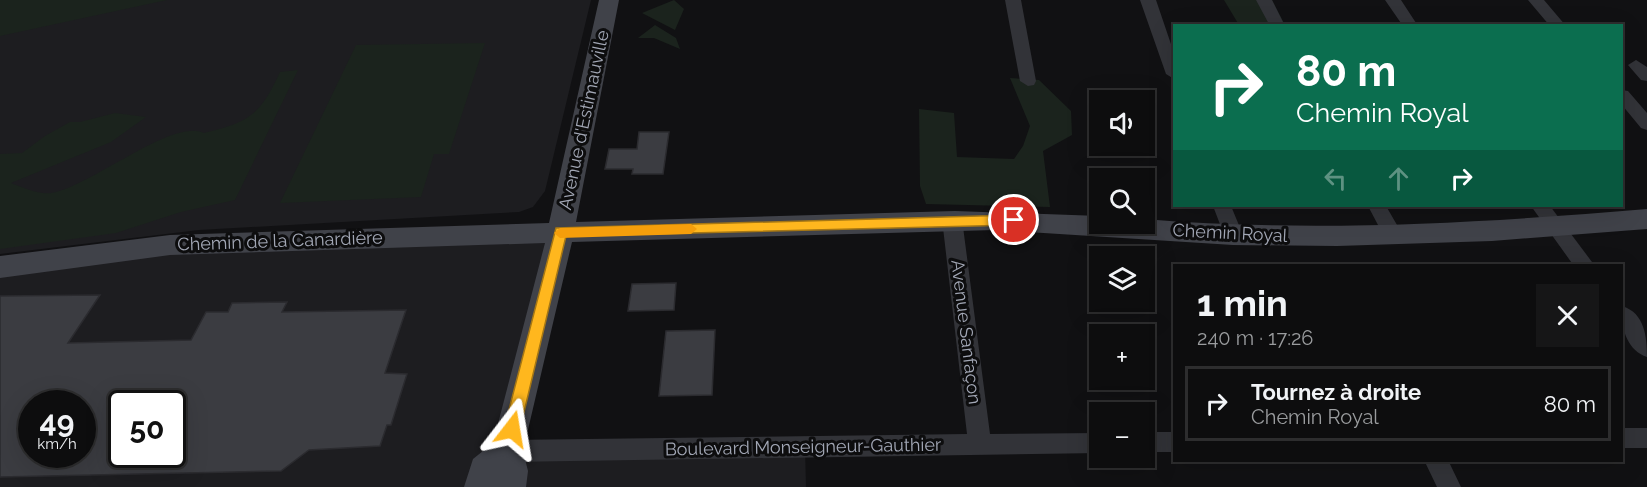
<!DOCTYPE html>
<html lang="fr">
<meta charset="utf-8">
<style>
:root{--surface:#0d0d0e;--page:#161617;--text:#f1f3f6;--muted:#9a9c9e;--line:#2d2d2e}
body{margin:0;font-family:Raleway,sans-serif;background:var(--page);color:var(--text);height:100vh;display:flex;flex-direction:column;font-size:22px;white-space:nowrap}
*{box-sizing:border-box;margin:0}
p{font-size:20px;color:var(--muted)}
.icon{flex:none;width:33px;height:33px;fill:none;stroke:currentColor;stroke-width:2;stroke-linecap:round;stroke-linejoin:round}
.map{position:relative;flex:1;overflow:hidden}
.drawer{position:absolute;left:1173px;top:264px;width:450px;height:198px;display:flex;flex-direction:column;background:var(--surface);border-radius:0px;box-shadow:0 6px 24px #0002,0 0 0 2px var(--line)}
.drawer>*{flex:none}
.hud{position:absolute;left:1173px;top:24px;width:450px;height:183px;border-radius:0px;box-shadow:0 6px 24px #0002,0 0 0 2px var(--line);background:#0b6e4f;color:#fff;overflow:hidden}
.fabs{position:absolute;left:1089px;top:90px;display:grid;gap:12px}
.fabs a{display:grid;place-items:center;width:66px;height:66px;border-radius:0px;background:var(--surface);box-shadow:0 6px 24px #0002,0 0 0 2px var(--line);font-size:30px}
.speed{position:absolute;left:18px;top:390px;display:flex;gap:12px;font-size:30px;font-weight:700;text-align:center}
.speed>*{display:grid;place-content:center;width:78px;height:78px;border-radius:50%;background:var(--surface);box-shadow:0 6px 24px #0002,0 0 0 2px var(--line);line-height:1}
.speed small{font-size:15px;font-weight:400}
.speed .limit{border:3px solid #111;border-radius:9px;background:#fff;color:#111}
.pin{position:absolute;display:grid;place-items:center;width:51px;height:51px;color:#fff;margin:-26px;border:3px solid #fff;border-radius:50%;box-shadow:0 2px 6px #0007}
.me{position:absolute;width:66px;margin:-33px;rotate:14deg;stroke-linejoin:round;filter:drop-shadow(0 0 4px #0008)}
.turn{display:flex;align-items:center;gap:21px;height:126px;padding:0 24px;font-size:27px}
.turn .icon{width:78px;height:78px;stroke-width:2.5}
.turn b{display:block;font-size:42px;line-height:51px}
.lanes{display:flex;align-items:center;height:57px;padding:0 24px;background:#0003;justify-content:center;gap:30px;direction:ltr}
.lanes .off{opacity:.35}
.round{display:grid;place-items:center;flex:none;width:63px;height:63px;border-radius:0px;background:var(--page)}
.summary{display:flex;align-items:center;justify-content:space-between;height:102px;padding:0 24px}
h1{font-size:36px;font-weight:700;line-height:45px}
ul{padding:0;list-style:none}
li{display:flex;align-items:center;gap:18px;height:75px;margin:0 12px 9px;padding:0 12px;border:3px solid var(--line);border-radius:0px}
li div{flex:1}
li b{display:block;font-size:22px}
li em{font-style:normal}
.map>svg:first-child{display:block}
.built{fill:#1d1d20;fill-rule:evenodd}
.green{fill:#1b231d}
.building{fill:#3b3c41;stroke:#2b2b2f;stroke-width:1.5;fill-rule:evenodd}
.lines{fill:none;stroke-linecap:round;stroke-linejoin:round}
.minor{fill:#323338;fill-rule:evenodd}
.secondary{fill:#404249;fill-rule:evenodd}
.route{fill:#ffb71e;stroke:#a67714;stroke-width:1.5}
.slow{fill:#f59e0b}
.labels{text-anchor:middle;stroke-width:6;stroke-linejoin:round;paint-order:stroke}
.street-label{font-size:18px;fill:#a2a7b5;stroke:#0d0d0e}
</style>
<div class="map">
<svg width="1647" height="487" viewBox="0 0 1647 487">
<rect width="100%" height="100%" fill="#111113"/>
<!-- built -->
<path class="built" d="M 0,0 L 591,0 L 545,191 L 533,207 L 519,212 L 199,230 L 0,254 Z
M 561,231 L 508,450 L 805,447 L 806,487 L 0,487 L 0,267 L 170,245 ZM 32,404 L 82,404 L 82,454 L 32,454 ZM 122,404 L 172,404 L 172,454 L 122,454 Z"/>
<!-- green -->
<path class="green" d="M 0,0 L 167,0 L 0,36 Z
M 674,0 L 684,9 L 675,30 L 642,13 Z
M 1224,0 L 1272,0 L 1285,25 L 1239,25 Z
M 655,25 L 676,38 L 680,49 L 654,38 L 638,38 Z
M 485,43 L 449,154 L 434,154 L 421,197 L 280,203 L 356,45 Z
M 298,70 L 235,200 L 181,212 L 116,233 L 0,249 L 0,154 L 22,153 L 45,136 L 70,122 L 80,122 L 115,113 L 146,117 L 111,142 L 11,183 C 21,187 40,195 51,193 C 90,187 173,117 204,133 C 250,122 260,115 280,72 Z
M 1010,78 L 1039,80 L 1071,111 L 1072,135 L 1043,151 L 1050,207 L 926,204 L 920,186 L 919,109 L 954,113 L 957,157 L 1014,159 L 1023,146 L 1030,126 Z"/>
<!-- building -->
<path class="building" d="M 639,132 L 669,132 L 663,174 L 632,174 L 633,169 L 605,169 L 609,149 L 637,149 Z
M 676,283 L 674,310 L 628,311 L 632,284 Z
M 100,295 L 68,343 L 191,340 L 206,312 L 228,312 L 232,303 L 287,302 L 282,312 L 406,310 L 385,373 L 407,374 L 391,425 L 387,425 L 380,446 L 309,450 L 281,471 L 0,477 L 0,296 ZM 32,404 L 82,404 L 82,454 L 32,454 ZM 122,404 L 172,404 L 172,454 L 122,454 Z
M 715,330 L 712,395 L 659,396 L 666,331 Z"/>
<g class="lines">
<!-- minor -->
<path class="minor" d="M 1005,0 L 1021,0 L 1036,81 L 1034,85 L 1028,86 L 1020,81 Z
M 1140,0 L 1156,0 L 1174,53 L 1174,79 L 1166,74 Z
M 1256,0 L 1272,0 L 1285,26 L 1270,26 Z
M 1385,0 L 1401,0 L 1418,26 L 1403,26 Z
M 1528,0 L 1544,0 L 1566,26 L 1550,26 Z
M 1636,60 L 1647,67 L 1647,81 L 1641,80 L 1628,65 Z
M 1622,90 L 1628,91 L 1647,113 L 1647,130 L 1641,128 L 1622,105 Z
M 1213,206 L 1231,206 L 1243,235 L 1240,240 L 1233,242 L 1226,240 Z
M 1368,206 L 1386,206 L 1404,237 L 1401,242 L 1394,244 L 1387,242 Z
M 1531,206 L 1550,206 L 1595,266 L 1574,266 Z
M 952,212 L 959,214 L 962,219 L 990,434 L 1100,433 L 1100,453 L 507,462 L 499,458 L 495,451 L 499,444 L 507,440 L 967,434 L 942,219 L 945,214 Z
M 1622,306 C 1645,313 1647,337 1647,357 C 1626,350 1620,325 1622,306 Z
M 1622,428 L 1647,428 L 1647,448 L 1622,448 Z
M 1144,432 L 1174,432 L 1174,452 L 1144,452 Z
M 1424,460 L 1448,460 L 1461,487 L 1437,487 Z"/>
<!-- secondary -->
<path class="secondary" d="M 599,0 L 619,0 L 576,222 L 955,211 L 1100,216 L 1100,224 L 1144,224 L 1144,219 C 1312,233 1480,223 1647,209 L 1647,229 L 1492,241 L 1337,246 L 1233,245 L 995,230 L 572,242 L 523,451 L 528,471 L 526,487 L 464,487 L 473,459 L 493,443 L 545,243 L 170,255 L 0,278 L 0,256 L 170,235 L 549,223 Z"/>
</g>
<!-- route -->
<path class="route" d="M 1014,215 L 1020,220 L 1014,225 L 566,236 L 520,429 L 518,434 L 512,437 L 507,434 L 504,429 L 556,228 Z"/>
<!-- slow -->
<path class="slow" d="M 691,224 L 697,229 L 691,234 L 560,238 L 554,233 L 560,228 Z"/>
<g class="labels">
<!-- street labels -->
<g class="street-label">
<text transform="translate(584 120) rotate(-78)" y="6">Avenue d'Estimauville</text>
<text transform="translate(1230 233) rotate(3)" y="6">Chemin Royal</text>
<text transform="translate(280 241) rotate(-2)" y="6">Chemin de la Canardière</text>
<text transform="translate(966 332) rotate(83)" y="6">Avenue Sanfaçon</text>
<text transform="translate(803 447) rotate(-1)" y="6">Boulevard Monseigneur-Gauthier</text>
</g>
</g>
</svg>
<div class="fabs">
<a><svg class="icon" aria-label="sound" viewBox="0 0 24 24"><path d="M4 9h4l5-4v14l-5-4H4zM17 9q2 3 0 6"/></svg></a>
<a><svg class="icon" aria-label="search" viewBox="0 0 24 24"><circle cx="10" cy="10" r="6"/><path d="M15 15l6 6"/></svg></a>
<a><svg class="icon" aria-label="layers" viewBox="0 0 24 24"><path d="M12 4l9 5-9 5-9-5zM3 14l9 5 9-5"/></svg></a>
<a>+</a>
<a>−</a>
</div>
<div class="speed"><div>49<small>km/h</small></div><div class="limit">50</div></div>
<div class="pin" style="left:1014px;top:220px;background:#d93025"><svg class="icon" aria-label="arrive" viewBox="0 0 24 24"><path d="M6 21V4h12l-3 4 3 4H6"/></svg></div>
<svg class="me" style="left:512px;top:429px" viewBox="-20 -20 40 40"><path d="M0-17L14 15 0 8-14 15z" fill="#ffb71e" stroke="#fff" stroke-width="4"/></svg>
<div class="hud">
<div class="turn"><svg class="icon" aria-label="right" viewBox="0 0 24 24"><path d="M7 20v-9h11M14 6l5 5-5 5"/></svg><div><b>80 m</b>Chemin Royal</div></div>
<div class="lanes"><svg class="icon off" aria-label="left" viewBox="0 0 24 24"><path d="M17 20v-9H6M10 6l-5 5 5 5"/></svg><svg class="icon off" aria-label="ahead" viewBox="0 0 24 24"><path d="M12 20V5M6 11l6-6 6 6"/></svg><svg class="icon" aria-label="right" viewBox="0 0 24 24"><path d="M7 20v-9h11M14 6l5 5-5 5"/></svg></div>
</div>
<section class="drawer">
<div class="summary"><div><h1>1 min</h1><p>240 m · 17:26</p></div><a class="round"><svg class="icon" aria-label="close" viewBox="0 0 24 24"><path d="M6 6l12 12M18 6L6 18"/></svg></a></div>
<ul>
<li><svg class="icon" aria-label="right" viewBox="0 0 24 24"><path d="M7 20v-9h11M14 6l5 5-5 5"/></svg><div><b>Tournez à droite</b><p>Chemin Royal</p></div><em>80 m</em></li>
</ul>
</section>
</div>
